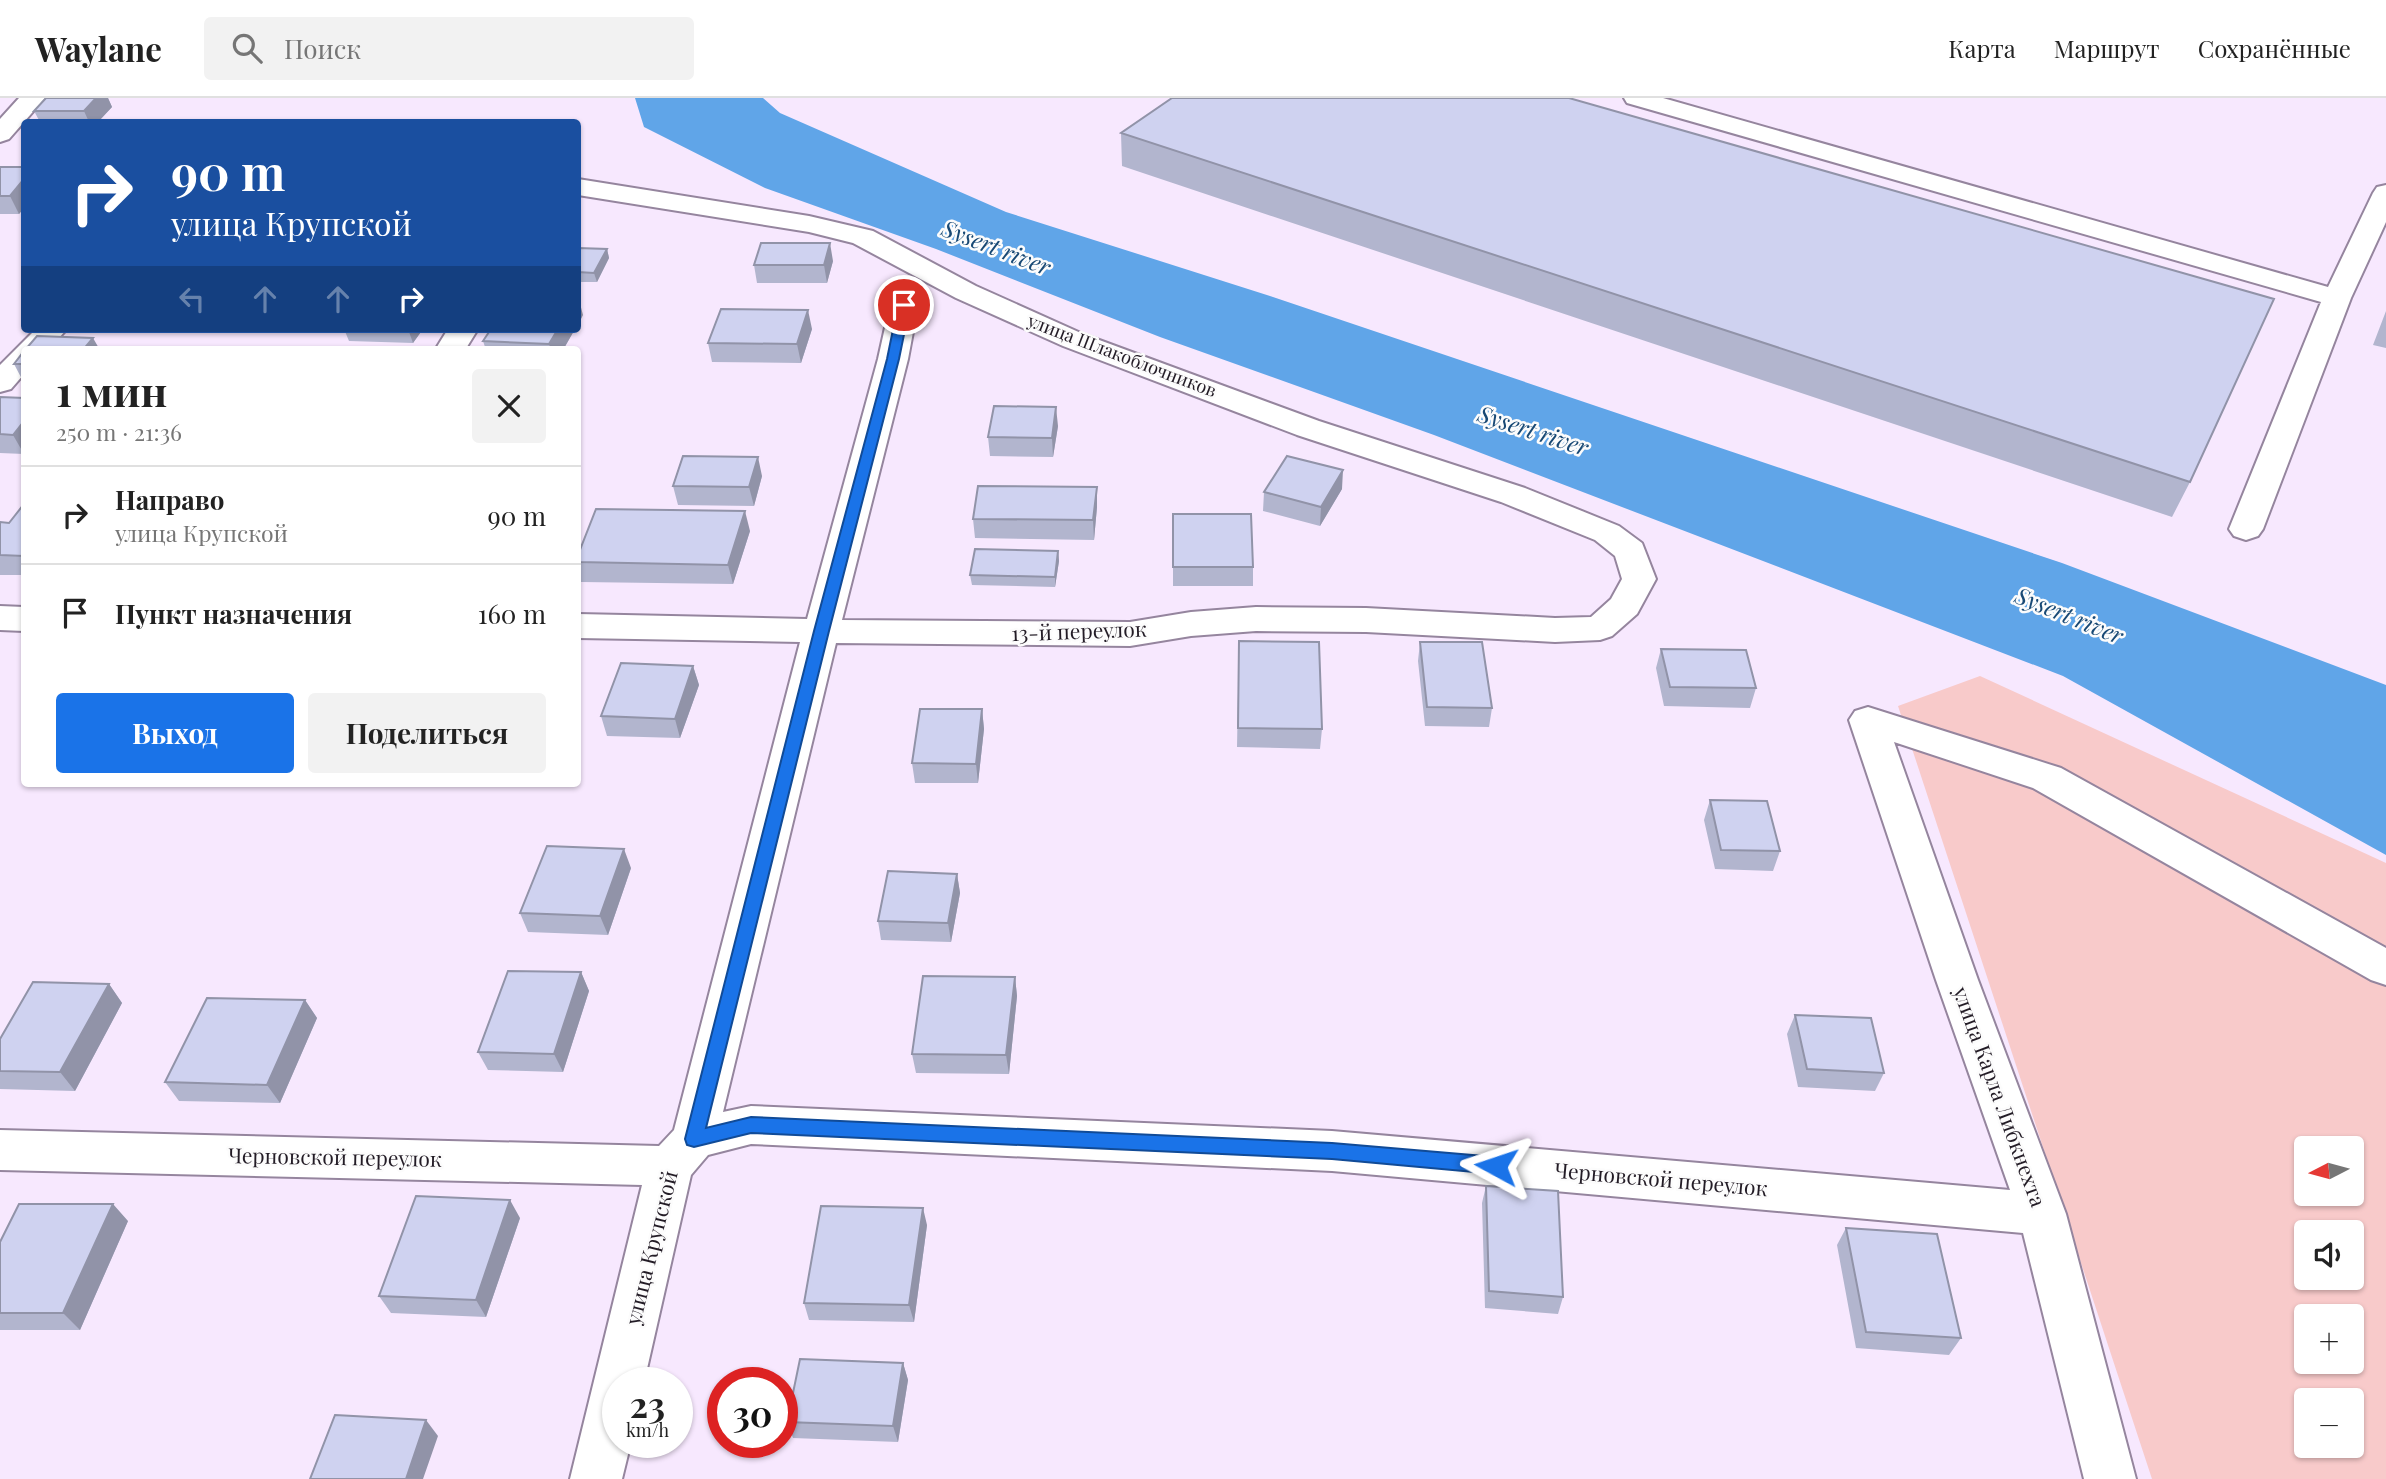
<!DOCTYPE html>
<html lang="ru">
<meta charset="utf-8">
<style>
:root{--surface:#fff;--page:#f2f2f2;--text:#222;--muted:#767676;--line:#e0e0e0;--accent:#1a73e8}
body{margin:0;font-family:"Playfair Display",serif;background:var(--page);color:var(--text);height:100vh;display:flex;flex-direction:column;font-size:26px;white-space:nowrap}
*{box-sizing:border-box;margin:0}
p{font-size:23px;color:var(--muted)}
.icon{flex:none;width:38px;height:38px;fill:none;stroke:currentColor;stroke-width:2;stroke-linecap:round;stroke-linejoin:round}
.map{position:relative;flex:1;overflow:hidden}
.side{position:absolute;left:21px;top:248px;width:560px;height:441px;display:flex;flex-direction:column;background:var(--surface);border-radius:7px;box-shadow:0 2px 5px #0004}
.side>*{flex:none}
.banner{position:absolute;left:21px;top:21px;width:560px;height:214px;border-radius:7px;box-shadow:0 2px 5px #0004;background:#1a4fa0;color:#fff;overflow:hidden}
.needle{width:46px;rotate:264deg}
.tools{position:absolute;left:2294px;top:1038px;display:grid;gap:14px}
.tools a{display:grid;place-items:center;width:70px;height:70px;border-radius:7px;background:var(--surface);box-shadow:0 2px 5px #0004;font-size:35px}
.speed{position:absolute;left:602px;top:1269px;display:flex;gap:14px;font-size:35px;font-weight:700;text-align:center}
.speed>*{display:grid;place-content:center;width:91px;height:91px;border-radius:50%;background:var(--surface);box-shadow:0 2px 5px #0004;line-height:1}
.speed small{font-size:18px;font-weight:400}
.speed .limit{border:10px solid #d22;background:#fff;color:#111}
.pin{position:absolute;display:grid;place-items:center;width:60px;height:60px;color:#fff;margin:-30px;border:4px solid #fff;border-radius:50%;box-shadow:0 2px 7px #0007}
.me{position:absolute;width:77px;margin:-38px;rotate:275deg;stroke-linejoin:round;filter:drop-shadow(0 0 5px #0008)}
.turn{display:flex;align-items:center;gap:24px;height:147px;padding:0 35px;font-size:32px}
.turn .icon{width:91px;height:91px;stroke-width:2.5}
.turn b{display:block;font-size:49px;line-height:60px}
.lanes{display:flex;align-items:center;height:66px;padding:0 35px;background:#0003;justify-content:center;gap:35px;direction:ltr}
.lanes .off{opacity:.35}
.round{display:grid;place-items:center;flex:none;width:74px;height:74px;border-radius:7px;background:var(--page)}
.head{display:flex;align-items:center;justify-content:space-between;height:119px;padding:0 35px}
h1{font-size:42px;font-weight:700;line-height:52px}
.primary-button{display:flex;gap:14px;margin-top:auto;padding:14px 35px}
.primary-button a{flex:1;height:80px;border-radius:7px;background:var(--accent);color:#fff;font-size:28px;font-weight:700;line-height:80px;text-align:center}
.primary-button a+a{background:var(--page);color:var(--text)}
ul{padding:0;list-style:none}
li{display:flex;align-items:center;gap:21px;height:98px;padding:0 35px;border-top:2px solid var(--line)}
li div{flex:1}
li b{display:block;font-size:26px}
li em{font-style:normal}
header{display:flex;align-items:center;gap:42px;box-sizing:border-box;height:98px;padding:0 35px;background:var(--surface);border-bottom:2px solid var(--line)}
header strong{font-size:33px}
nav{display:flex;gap:38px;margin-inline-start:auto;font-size:24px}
.search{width:490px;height:63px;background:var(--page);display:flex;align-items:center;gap:18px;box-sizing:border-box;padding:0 24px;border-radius:7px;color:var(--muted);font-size:26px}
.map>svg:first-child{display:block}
.green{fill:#f8caca;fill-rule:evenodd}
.water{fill:#60a5e8}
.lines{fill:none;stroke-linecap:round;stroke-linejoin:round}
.minor-casing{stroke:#95859e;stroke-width:4}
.minor{fill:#fff;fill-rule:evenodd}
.wall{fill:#b2b5ce}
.shaded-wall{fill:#9193a8}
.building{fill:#cfd2f0;stroke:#9193a8;stroke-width:2}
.route{fill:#1a73e8;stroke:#114b97;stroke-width:2}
.labels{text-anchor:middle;stroke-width:5;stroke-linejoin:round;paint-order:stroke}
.far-street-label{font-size:18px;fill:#231c26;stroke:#fcfcfc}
.street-label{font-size:21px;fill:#231c26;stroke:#fcfcfc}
.water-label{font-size:23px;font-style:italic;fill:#184975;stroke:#fcfcfc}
</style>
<header>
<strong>Waylane</strong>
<div class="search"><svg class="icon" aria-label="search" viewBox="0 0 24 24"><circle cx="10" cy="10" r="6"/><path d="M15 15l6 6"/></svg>Поиск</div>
<nav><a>Карта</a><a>Маршрут</a><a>Сохранённые</a></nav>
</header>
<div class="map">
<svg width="2386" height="1381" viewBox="0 0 2386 1381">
<rect width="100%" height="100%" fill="#f7e8fe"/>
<!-- green -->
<path class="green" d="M 1980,578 L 2386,765 L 2386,1381 L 2152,1381 L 1898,608 ZM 2306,1050 L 2352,1050 L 2352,1096 L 2306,1096 ZM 2306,1134 L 2352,1134 L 2352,1180 L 2306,1180 ZM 2306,1218 L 2352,1218 L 2352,1264 L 2306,1264 ZM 2306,1302 L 2352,1302 L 2352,1348 L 2306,1348 Z"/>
<!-- water -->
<path class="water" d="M 635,0 L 763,0 L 780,15 L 1006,114 L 1270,198 L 2062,465 L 2386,587 L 2386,757 L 2063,578 L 1434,337 L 1160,239 L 936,151 L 765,90 L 644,29 Z"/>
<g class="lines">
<!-- minor casing -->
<g class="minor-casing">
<path id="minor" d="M 19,0 L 45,0 L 9,41 L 0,44 L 0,21 Z
M 1624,0 L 1663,0 L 2328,189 L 2373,95 L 2377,89 L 2386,87 L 2386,124 L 2351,200 L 2263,431 L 2258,438 L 2246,442 L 2234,438 L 2229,431 L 2321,204 L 1627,5 Z
M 578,81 L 809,118 L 873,133 L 976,188 L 1083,236 L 1319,323 L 1525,390 L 1619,428 L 1642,445 L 1656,481 L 1637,516 L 1612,538 L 1600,542 L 1555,544 L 1366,534 L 1256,533 L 1191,538 L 1130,548 L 836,545 L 723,1014 L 751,1008 L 1332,1033 L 2010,1092 L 1936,882 L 1849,622 L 1855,613 L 1868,609 L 2061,670 L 2386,850 L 2386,887 L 2371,882 L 2033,690 L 1894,644 L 1978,882 L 2066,1116 L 2136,1381 L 2084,1381 L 2023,1135 L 1332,1073 L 751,1046 L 708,1057 L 691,1077 L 644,1284 L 618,1284 L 618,1344 L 631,1344 L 622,1381 L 570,1381 L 642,1087 L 0,1072 L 0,1032 L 659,1048 L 674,1032 L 800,544 L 578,540 L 578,516 L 807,521 L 878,261 L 890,207 L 894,201 L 904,198 L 914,201 L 918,207 L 908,261 L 842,522 L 1130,524 L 1191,514 L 1256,509 L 1366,510 L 1555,520 L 1591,519 L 1611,501 L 1622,481 L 1615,458 L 1595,442 L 1501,404 L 1297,337 L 1063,248 L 956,200 L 853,145 L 809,134 L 578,97 Z
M 36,231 L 67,231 L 48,252 L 24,252 L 24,276 L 11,291 L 0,294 L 0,267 Z
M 448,231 L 478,231 L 465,252 L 435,252 Z
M 0,508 L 24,509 L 24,533 L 0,532 Z"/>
</g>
<!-- minor -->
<use href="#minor" class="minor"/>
</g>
<!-- wall -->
<path class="wall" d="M 46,0 L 108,0 L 112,9 L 98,24 L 40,24 L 34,13 Z
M 1121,35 L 2190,384 L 2172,419 L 1122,68 Z
M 0,69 L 24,69 L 24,110 L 19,116 L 0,116 Z
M 578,150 L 607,151 L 609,160 L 597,184 L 578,184 Z
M 833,163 L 827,185 L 757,185 L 754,167 Z
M 2386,213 L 2386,250 L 2373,247 Z
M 344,231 L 423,231 L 413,245 L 349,243 Z
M 575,231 L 563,252 L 486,252 L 483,243 Z
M 812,231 L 801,265 L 712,264 L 708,245 Z
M 24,253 L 24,285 L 14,266 Z
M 0,299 L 24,300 L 24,356 L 0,355 Z
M 1058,328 L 1053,359 L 990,358 L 988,339 Z
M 762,378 L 754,408 L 678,407 L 673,388 Z
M 1342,391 L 1320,428 L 1263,413 L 1264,394 Z
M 24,406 L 24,477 L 0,477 L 0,424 L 9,425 Z
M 1097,409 L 1094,442 L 975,440 L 973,421 Z
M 1173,416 L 1253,469 L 1253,488 L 1173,488 Z
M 750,433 L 733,486 L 581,484 L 578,473 L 578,457 Z
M 1058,453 L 1059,463 L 1055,489 L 972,487 L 970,477 Z
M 1239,543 L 1322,631 L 1320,651 L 1237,649 Z
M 1420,544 L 1492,610 L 1489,629 L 1425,628 L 1418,563 Z
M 1661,551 L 1756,590 L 1750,610 L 1664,608 L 1656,570 Z
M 693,568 L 699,587 L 680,640 L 607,638 L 601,618 Z
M 982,611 L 984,631 L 978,685 L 915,685 L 912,665 Z
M 1710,702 L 1780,753 L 1773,773 L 1715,771 L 1704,722 Z
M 631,770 L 608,837 L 528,834 L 520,815 Z
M 957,776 L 960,795 L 951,844 L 881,842 L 878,823 Z
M 581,874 L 589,893 L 563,974 L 488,972 L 478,954 Z
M 1015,879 L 1017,898 L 1009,976 L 916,975 L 912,956 Z
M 109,886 L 122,905 L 75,993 L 0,991 L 0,941 Z
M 305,902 L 317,920 L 280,1005 L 179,1003 L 165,984 Z
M 1795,917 L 1884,975 L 1875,993 L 1798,989 L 1787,936 Z
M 1486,1088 L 1563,1199 L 1558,1216 L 1485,1210 L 1482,1105 Z
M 520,1120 L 486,1219 L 391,1215 L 379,1198 Z
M 128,1123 L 80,1232 L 0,1232 L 0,1144 Z
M 927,1127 L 914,1224 L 809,1222 L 804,1205 Z
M 1846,1130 L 1961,1240 L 1949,1257 L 1856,1250 L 1837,1147 Z
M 903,1265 L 908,1282 L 898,1344 L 793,1340 L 787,1324 Z"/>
<!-- shaded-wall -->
<path class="shaded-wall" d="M 96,0 L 108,0 L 112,9 L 98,24 L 89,24 L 84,13 Z
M 24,81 L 24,110 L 19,116 L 10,98 Z
M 830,145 L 833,163 L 827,185 L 824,167 Z
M 607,151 L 609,160 L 597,184 L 594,175 Z
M 578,198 L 583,217 L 578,227 Z
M 808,212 L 812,231 L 801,265 L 797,246 Z
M 408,231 L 423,231 L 413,245 Z
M 558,231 L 575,231 L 563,252 L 551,252 L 549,246 Z
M 93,240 L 100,252 L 83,252 Z
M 1056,309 L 1058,328 L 1053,359 L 1052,340 Z
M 24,323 L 24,356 L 13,337 Z
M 758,359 L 762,378 L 754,408 L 749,389 Z
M 1343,372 L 1342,391 L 1320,428 L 1321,409 Z
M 1097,389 L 1097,409 L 1094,442 L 1093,422 Z
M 745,413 L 750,433 L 733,486 L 728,467 Z
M 1058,453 L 1059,463 L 1055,489 L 1055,479 Z
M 693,568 L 699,587 L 680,640 L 675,621 Z
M 982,611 L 984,631 L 978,685 L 976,666 Z
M 624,751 L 631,770 L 608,837 L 600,818 Z
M 957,776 L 960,795 L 951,844 L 948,825 Z
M 581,874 L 589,893 L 563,974 L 554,956 Z
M 1015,879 L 1017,898 L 1009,976 L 1006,957 Z
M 109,886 L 122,905 L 75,993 L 60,974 Z
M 305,902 L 317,920 L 280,1005 L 267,987 Z
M 510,1102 L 520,1120 L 486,1219 L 476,1202 Z
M 113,1106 L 128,1123 L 80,1232 L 63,1215 Z
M 923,1110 L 927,1127 L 914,1224 L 909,1207 Z
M 903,1265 L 908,1282 L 898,1344 L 893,1328 Z
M 426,1322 L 438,1338 L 423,1381 L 406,1381 Z"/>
<!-- building -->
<path class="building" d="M 46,0 L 96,0 L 84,13 L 34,13 Z
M 1172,0 L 1569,0 L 2274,201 L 2190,384 L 1121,35 Z
M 0,69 L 24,69 L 24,81 L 10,98 L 0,98 Z
M 761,145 L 830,145 L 824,167 L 754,167 Z
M 578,150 L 607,151 L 594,175 L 578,174 Z
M 721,211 L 808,212 L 797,246 L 708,245 Z
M 491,231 L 558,231 L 549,246 L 483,243 Z
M 37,238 L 93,240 L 83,252 L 25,252 Z
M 24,253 L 24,266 L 14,266 Z
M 0,299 L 24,300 L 24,323 L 13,337 L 0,336 Z
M 994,308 L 1056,309 L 1052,340 L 988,339 Z
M 683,358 L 758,359 L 749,389 L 673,388 Z
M 1287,358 L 1343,372 L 1321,409 L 1264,394 Z
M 978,388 L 1097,389 L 1093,422 L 973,421 Z
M 24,406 L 24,458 L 0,457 L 0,424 L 9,425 Z
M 596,411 L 745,413 L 728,467 L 578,464 L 578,457 Z
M 1173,416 L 1251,416 L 1253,469 L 1173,469 Z
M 975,451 L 1058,453 L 1055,479 L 970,477 Z
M 1239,543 L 1319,544 L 1322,631 L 1238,630 Z
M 1420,544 L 1482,544 L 1492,610 L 1427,609 Z
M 1661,551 L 1746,552 L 1756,590 L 1670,589 Z
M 621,565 L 693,568 L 675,621 L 601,618 Z
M 920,611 L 982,611 L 976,666 L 912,665 Z
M 1710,702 L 1767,703 L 1780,753 L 1721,752 Z
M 547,748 L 624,751 L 600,818 L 520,815 Z
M 888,773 L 957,776 L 948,825 L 878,823 Z
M 508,873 L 581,874 L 554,956 L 478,954 Z
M 923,878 L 1015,879 L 1006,957 L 912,956 Z
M 33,884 L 109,886 L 60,974 L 0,973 L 0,941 Z
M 207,900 L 305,902 L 267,987 L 165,984 Z
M 1795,917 L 1871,920 L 1884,975 L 1807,971 Z
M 1486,1088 L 1558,1093 L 1563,1199 L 1489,1193 Z
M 416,1098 L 510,1102 L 476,1202 L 379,1198 Z
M 19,1106 L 113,1106 L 63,1215 L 0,1215 L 0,1144 Z
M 821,1108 L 923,1110 L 909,1207 L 804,1205 Z
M 1846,1130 L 1937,1136 L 1961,1240 L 1866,1234 Z
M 800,1261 L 903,1265 L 893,1328 L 787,1324 Z
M 335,1317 L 426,1322 L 406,1381 L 310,1381 Z"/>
<!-- route -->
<path class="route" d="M 904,203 L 910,207 L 899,261 L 829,533 L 706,1030 L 751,1019 L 1332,1045 L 1496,1059 L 1503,1062 L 1506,1068 L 1503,1073 L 1496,1076 L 1332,1061 L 751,1035 L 694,1049 L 687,1047 L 685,1041 L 814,533 L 887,261 L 898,207 Z"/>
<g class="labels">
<!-- far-street labels -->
<g class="far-street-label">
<text transform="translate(1122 258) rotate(21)" y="6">улица Шлакоблочников</text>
</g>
<!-- street labels -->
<g class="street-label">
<text transform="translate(1079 534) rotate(-2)" y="7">13-й переулок</text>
<text transform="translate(1999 999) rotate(70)" y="7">улица Карла Либкнехта</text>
<text transform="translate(335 1060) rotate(1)" y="7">Черновской переулок</text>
<text transform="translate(1661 1082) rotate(5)" y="7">Черновской переулок</text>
<text transform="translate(652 1150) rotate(-76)" y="7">улица Крупской</text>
</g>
<!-- water labels -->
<g class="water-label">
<text transform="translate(996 150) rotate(21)" y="8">Sysert river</text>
<text transform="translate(1533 333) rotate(18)" y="8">Sysert river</text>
<text transform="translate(2069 518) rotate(22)" y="8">Sysert river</text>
</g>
</g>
</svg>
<div class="tools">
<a><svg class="needle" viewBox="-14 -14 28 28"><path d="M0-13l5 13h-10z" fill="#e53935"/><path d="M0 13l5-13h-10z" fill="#767676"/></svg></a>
<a><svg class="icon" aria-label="sound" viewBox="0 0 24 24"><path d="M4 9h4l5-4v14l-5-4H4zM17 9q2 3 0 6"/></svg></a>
<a>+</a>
<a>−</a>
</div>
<div class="speed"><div>23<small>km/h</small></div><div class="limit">30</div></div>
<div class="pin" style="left:904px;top:207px;background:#d93025"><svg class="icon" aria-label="arrive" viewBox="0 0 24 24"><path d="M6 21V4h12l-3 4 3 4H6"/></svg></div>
<svg class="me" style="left:1496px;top:1068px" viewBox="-20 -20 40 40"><path d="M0-17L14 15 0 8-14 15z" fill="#1a73e8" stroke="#fff" stroke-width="4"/></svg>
<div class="banner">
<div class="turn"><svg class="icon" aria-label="right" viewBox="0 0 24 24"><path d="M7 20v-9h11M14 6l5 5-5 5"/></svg><div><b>90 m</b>улица Крупской</div></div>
<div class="lanes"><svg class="icon off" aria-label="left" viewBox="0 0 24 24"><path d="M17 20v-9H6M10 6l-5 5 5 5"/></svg><svg class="icon off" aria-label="ahead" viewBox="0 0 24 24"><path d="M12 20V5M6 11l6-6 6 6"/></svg><svg class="icon off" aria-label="ahead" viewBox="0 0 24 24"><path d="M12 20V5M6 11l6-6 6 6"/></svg><svg class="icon" aria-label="right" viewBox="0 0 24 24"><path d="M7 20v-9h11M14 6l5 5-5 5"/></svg></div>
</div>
<section class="side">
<div class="head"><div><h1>1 мин</h1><p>250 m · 21:36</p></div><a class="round"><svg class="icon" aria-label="close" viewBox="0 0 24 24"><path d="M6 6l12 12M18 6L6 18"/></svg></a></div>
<ul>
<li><svg class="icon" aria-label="right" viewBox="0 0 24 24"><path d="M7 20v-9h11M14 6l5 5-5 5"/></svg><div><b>Направо</b><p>улица Крупской</p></div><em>90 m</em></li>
<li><svg class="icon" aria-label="arrive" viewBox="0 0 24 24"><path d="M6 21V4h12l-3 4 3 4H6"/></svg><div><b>Пункт назначения</b></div><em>160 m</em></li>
</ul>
<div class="primary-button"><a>Выход</a><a>Поделиться</a></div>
</section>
</div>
